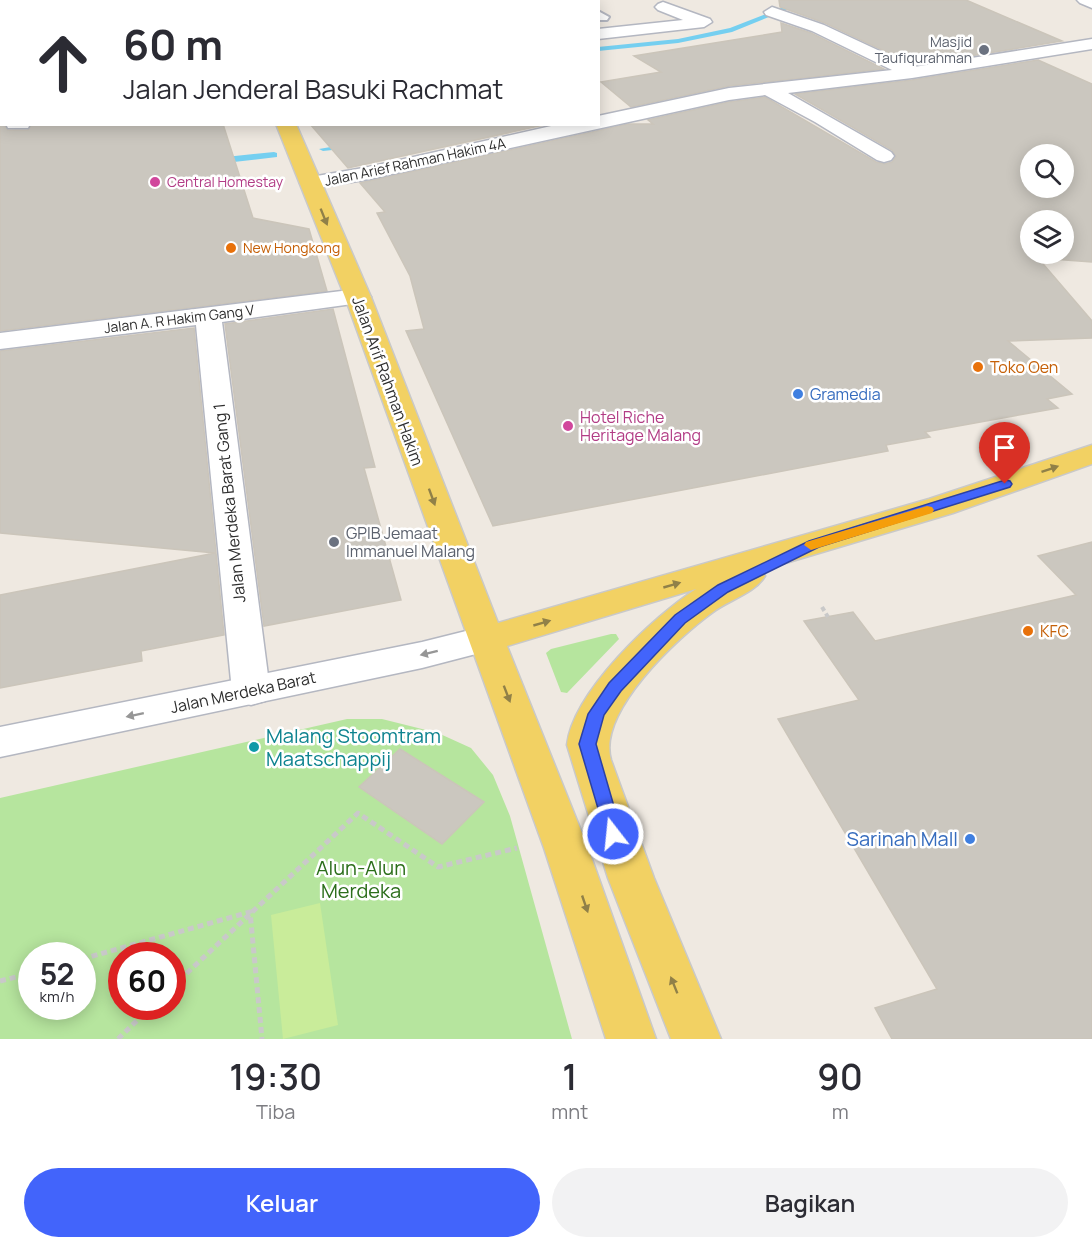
<!DOCTYPE html>
<html lang="id">
<style>
:root{--surface:#fff;--page:#f2f2f3;--text:#2b2b33;--muted:#7c7c81;--accent:#4264fb}
body{margin:0;font-family:Manrope,sans-serif;background:var(--page);color:var(--text);height:100vh;display:flex;flex-direction:column;font-size:22px;white-space:nowrap}
*{box-sizing:border-box;margin:0}
p{font-size:20px;color:var(--muted)}
.icon{flex:none;width:33px;height:33px;fill:none;stroke:currentColor;stroke-width:2;stroke-linecap:round;stroke-linejoin:round}
.map{position:relative;height:1039px;overflow:hidden}
.sheet{display:flex;flex-direction:column;background:var(--surface);flex:1}
.sheet>*{flex:none}
.top-card{position:absolute;left:0px;top:0px;width:600px;height:126px;box-shadow:0 3px 15px #0003;background:#fff;color:var(--text);overflow:hidden}
.tools{position:absolute;left:1020px;top:144px;display:grid;gap:12px}
.tools a{display:grid;place-items:center;width:54px;height:54px;border-radius:50%;background:var(--surface);box-shadow:0 3px 15px #0003;font-size:30px}
.speed{position:absolute;left:18px;top:942px;display:flex;gap:12px;font-size:30px;font-weight:700;text-align:center}
.speed>*{display:grid;place-content:center;width:78px;height:78px;border-radius:50%;background:var(--surface);box-shadow:0 3px 15px #0003;line-height:1}
.speed small{font-size:15px;font-weight:400}
.speed .limit{border:9px solid #d22;background:#fff;color:#111}
.pin{position:absolute;display:grid;place-items:center;width:51px;height:51px;color:#fff;margin:-62px -26px;border-radius:50% 50% 50% 0;rotate:-45deg;box-shadow:0 0 6px #0007}
.pin .icon{rotate:45deg}
.me{position:absolute;width:66px;margin:-33px;rotate:344deg;stroke-linejoin:round;filter:drop-shadow(0 0 4px #0008)}
.turn{display:flex;align-items:center;gap:21px;height:126px;padding:0 24px;font-size:27px}
.turn .icon{width:78px;height:78px;stroke-width:2.5}
.turn b{display:block;font-size:42px;line-height:51px}
.eta{display:flex;justify-content:space-evenly;align-items:center;height:102px;text-align:center}
.eta b{font-size:36px;font-weight:600;line-height:42px}
.primary-button{display:flex;gap:12px;margin-top:auto;padding:12px 24px}
.primary-button a{flex:1;height:69px;border-radius:36px;background:var(--accent);color:#fff;font-size:24px;font-weight:600;line-height:69px;text-align:center}
.primary-button a+a{background:var(--page);color:var(--text)}
.map>svg:first-child{display:block}
.green{fill:#b6e59e;fill-rule:evenodd}
.pitch{fill:#c9ec9a}
.lines{fill:none;stroke-linecap:round;stroke-linejoin:round}
.stream{fill:#75cff0;fill-rule:evenodd}
.building{fill:#cbc7bf;stroke:#cbc5ba;stroke-width:1.5;fill-rule:evenodd}
.service-casing{stroke:#b4b7c1;stroke-width:4}
.minor-casing{stroke:#b4b7c1;stroke-width:3}
.secondary-casing{stroke:#b4b7c1;stroke-width:3}
.primary-casing{stroke:#c9c9c9;stroke-width:3}
.path-far1{stroke:#c9c9c9;stroke-width:4;stroke-dasharray:4.5 3;stroke-linecap:butt}
.path{stroke:#c9c9c9;stroke-width:5;stroke-dasharray:6 4;stroke-linecap:butt}
.service{fill:#fff;fill-rule:evenodd}
.minor{fill:#fff;fill-rule:evenodd}
.secondary{fill:#fff;fill-rule:evenodd}
.primary{fill:#f2d163;fill-rule:evenodd}
.oneway{fill:#908048}
.oneway2{fill:#969696}
.route{fill:#4264fb;stroke:#2b41a3;stroke-width:1.5}
.slow{fill:#f59e0b}
.worship-dot{fill:#6b7280;stroke:#fff;stroke-width:2}
.hotel-dot{fill:#d1479c;stroke:#fff;stroke-width:2}
.food-dot{fill:#e8710a;stroke:#fff;stroke-width:2}
.shop-dot{fill:#3f7fe0;stroke:#fff;stroke-width:2}
.culture-dot{fill:#0f9aa8;stroke:#fff;stroke-width:2}
.labels{text-anchor:middle;stroke-width:5;stroke-linejoin:round;paint-order:stroke}
.far-worship-label{font-size:14px;fill:#5b616d;stroke:#fff;text-anchor:end}
.far-street-label{font-size:14px;fill:#2e2e2e;stroke:#fff}
.far-hotel-label{font-size:14px;fill:#b23c85;stroke:#fff;text-anchor:start}
.far-food-label{font-size:14px;fill:#c56008;stroke:#fff;text-anchor:start}
.food-label{font-size:16px;fill:#c56008;stroke:#fff;text-anchor:start}
.street-label{font-size:16px;fill:#2e2e2e;stroke:#fff}
.shop-label{font-size:16px;fill:#366cbe;stroke:#fff;text-anchor:start}
.hotel-label{font-size:16px;fill:#b23c85;stroke:#fff;text-anchor:start}
.worship-label{font-size:16px;fill:#5b616d;stroke:#fff;text-anchor:start}
.near-culture-label{font-size:20px;fill:#0d838f;stroke:#fff;text-anchor:start}
.near-shop-label{font-size:20px;fill:#366cbe;stroke:#fff;text-anchor:end}
.near-park-label{font-size:20px;fill:#2c6e1b;stroke:#fff}
</style>
<div class="map">
<svg width="1092" height="1039" viewBox="0 0 1092 1039">
<rect width="100%" height="100%" fill="#efe9e1"/>
<!-- green -->
<path class="green" d="M 611,634 L 616,634 L 619,639 L 567,693 L 561,692 L 546,653 L 551,649 Z
M 347,719 L 382,719 L 438,733 L 471,748 L 493,775 L 510,816 L 572,1039 L 0,1039 L 0,798 ZM 32,956 L 82,956 L 82,1006 L 32,1006 ZM 122,956 L 172,956 L 172,1006 L 122,1006 Z"/>
<!-- pitch -->
<path class="pitch" d="M 320,903 L 338,1025 L 283,1039 L 271,915 Z"/>
<g class="lines">
<!-- stream -->
<path class="stream" d="M 802,0 L 811,0 L 732,32 L 678,43 L 598,51 L 598,47 L 678,39 L 730,28 Z
M 348,144 L 352,146 L 351,148 L 323,151 L 319,149 Z
M 274,152 L 277,153 L 277,157 L 216,164 L 212,161 L 216,158 Z"/>
</g>
<!-- building -->
<path class="building" d="M 779,0 L 966,0 L 1062,41 L 914,65 L 825,23 L 780,7 Z
M 781,23 L 811,33 L 884,69 L 729,86 L 631,107 L 601,82 L 661,72 L 634,56 L 782,32 Z
M 1038,60 L 1092,84 L 1092,262 L 1038,258 L 1092,321 L 1092,338 L 1008,341 L 1072,394 L 1047,399 L 1058,408 L 925,432 L 930,437 L 886,445 L 888,451 L 493,526 L 406,331 L 424,329 L 410,276 L 377,213 L 385,212 L 360,183 L 628,124 L 653,124 L 648,120 L 729,102 L 765,97 L 876,162 L 885,164 L 892,162 L 896,157 L 892,150 L 795,94 L 912,80 ZM 1030,154 L 1064,154 L 1064,188 L 1030,188 ZM 1030,220 L 1064,220 L 1064,254 L 1030,254 Z
M 0,124 L 4,124 L 8,130 L 28,130 L 32,124 L 223,124 L 253,218 L 309,229 L 327,291 L 0,331 Z
M 310,124 L 548,124 L 348,168 Z
M 333,309 L 375,467 L 364,468 L 401,600 L 264,626 L 225,324 Z
M 194,328 L 224,635 L 141,651 L 142,661 L 0,688 L 0,595 L 215,553 L 0,533 L 0,351 Z
M 1092,542 L 1092,1039 L 892,1039 L 875,1008 L 937,989 L 778,719 L 859,700 L 804,621 L 853,612 L 875,641 L 1076,595 L 1038,556 Z
M 400,749 L 484,802 L 442,844 L 359,787 Z"/>
<g class="lines">
<!-- service casing -->
<g class="service-casing">
<path id="service" d="M 504,0 L 518,0 L 519,2 L 505,2 Z
M 567,0 L 581,0 L 582,2 L 568,2 Z
M 598,11 L 609,17 L 607,20 L 598,20 Z"/>
</g>
<!-- minor casing -->
<g class="minor-casing">
<path id="minor" d="M 1077,0 L 1092,0 L 1092,8 L 1080,3 Z
M 663,2 L 710,19 L 712,22 L 704,27 L 598,39 L 598,29 L 683,20 L 658,10 L 655,7 L 658,4 Z
M 772,7 L 824,25 L 914,67 L 1092,39 L 1092,49 L 912,78 L 788,93 L 891,152 L 894,156 L 891,160 L 884,162 L 877,160 L 815,122 L 765,95 L 729,100 L 369,179 L 311,189 L 303,188 L 300,183 L 303,178 L 311,177 L 369,167 L 560,124 L 598,124 L 598,116 L 729,88 L 892,70 L 812,31 L 766,15 L 764,12 Z
M 0,48 L 2,48 L 2,58 L 0,58 Z
M 6,124 L 30,124 L 28,128 L 8,128 Z
M 358,289 L 367,292 L 371,297 L 367,302 L 222,322 L 270,691 L 265,701 L 251,705 L 237,701 L 232,691 L 196,325 L 0,349 L 0,333 Z"/>
</g>
<!-- secondary casing -->
<g class="secondary-casing">
<path id="secondary" d="M 486,626 L 499,630 L 505,639 L 499,648 L 422,668 L 0,757 L 0,727 L 422,642 Z"/>
</g>
<!-- primary casing -->
<g class="primary-casing">
<path id="primary" d="M 224,0 L 240,0 L 240,2 L 224,2 Z
M 276,124 L 296,124 L 371,297 L 498,623 L 929,499 L 1092,445 L 1092,464 L 953,513 L 762,570 L 765,576 C 755,593 729,600 713,612 C 677,638 597,712 611,760 L 654,878 L 721,1039 L 671,1039 L 608,878 L 567,745 C 573,692 653,617 696,589 L 507,646 L 588,848 L 656,1039 L 606,1039 L 544,848 L 345,297 Z"/>
</g>
<!-- path-far1 -->
<path class="path-far1" d="M 822,607 L 828,617"/>
<!-- path -->
<path class="path" d="M 82,959 L 250,912 L 262,1039
M 0,981 L 32,973
M 172,987 L 358,813 L 438,867 L 517,848
M 118,1039 L 152,1006"/>
<!-- service -->
<use href="#service" class="service"/>
<!-- minor -->
<use href="#minor" class="minor"/>
<!-- secondary -->
<use href="#secondary" class="secondary"/>
<!-- primary -->
<use href="#primary" class="primary"/>
</g>
<!-- one-way arrows -->
<defs><path id="oneway-solid" d="M-6-.8H1V-3.2L6.5 0L1 3.2V.8H-6Z" transform="scale(1.5)"/></defs>
<g class="oneway">
<use href="#oneway-solid" transform="translate(324 217) rotate(68)"/>
<use href="#oneway-solid" transform="translate(1050 469) rotate(-19)"/>
<use href="#oneway-solid" transform="translate(432 497) rotate(70)"/>
<use href="#oneway-solid" transform="translate(672 585) rotate(-16)"/>
<use href="#oneway-solid" transform="translate(542 623) rotate(-16)"/>
<use href="#oneway-solid" transform="translate(507 694) rotate(69)"/>
<use href="#oneway-solid" transform="translate(585 904) rotate(71)"/>
<use href="#oneway-solid" transform="translate(674 985) rotate(-112)"/>
</g>
<g class="oneway2">
<use href="#oneway-solid" transform="translate(429 653) rotate(166)"/>
<use href="#oneway-solid" transform="translate(135 715) rotate(168)"/>
</g>
<!-- route -->
<path class="route" d="M 1005,480 L 1010,481 L 1012,484 L 1010,487 L 819,547 L 728,592 L 685,623 L 621,691 L 604,715 L 596,744 L 622,834 L 619,839 L 613,841 L 607,839 L 579,744 L 588,714 L 609,683 L 675,615 L 718,585 L 809,541 Z"/>
<!-- slow -->
<path class="slow" d="M 927,506 L 932,507 L 934,510 L 932,513 L 811,550 L 804,545 L 806,542 Z"/>
<!-- markers -->
<g class="worship-dot">
<circle cx="984" cy="50" r="6"/>
<circle cx="334" cy="542" r="6"/>
</g>
<g class="hotel-dot">
<circle cx="155" cy="182" r="6"/>
<circle cx="568" cy="426" r="6"/>
</g>
<g class="food-dot">
<circle cx="231" cy="248" r="6"/>
<circle cx="978" cy="367" r="6"/>
<circle cx="1028" cy="631" r="6"/>
</g>
<g class="shop-dot">
<circle cx="798" cy="394" r="6"/>
<circle cx="970" cy="839" r="6"/>
</g>
<circle class="culture-dot" cx="254" cy="747" r="6"/>
<g class="labels">
<!-- far-worship labels -->
<g class="far-worship-label">
<text x="972" y="47">Masjid<tspan x="972" dy="16">Taufiqurahman</tspan></text>
</g>
<!-- far-street labels -->
<g class="far-street-label">
<text transform="translate(415 162) rotate(-12)" y="5">Jalan Arief Rahman Hakim 4A</text>
<text transform="translate(179 319) rotate(-7)" y="5">Jalan A. R Hakim Gang V</text>
</g>
<!-- far-hotel labels -->
<g class="far-hotel-label">
<text x="167" y="187">Central Homestay</text>
</g>
<!-- far-food labels -->
<g class="far-food-label">
<text x="243" y="253">New Hongkong</text>
</g>
<!-- food labels -->
<g class="food-label">
<text x="990" y="373">Toko Oen</text>
<text x="1040" y="637">KFC</text>
</g>
<!-- street labels -->
<g class="street-label">
<text transform="translate(388 381) rotate(70)" y="6">Jalan Arif Rahman Hakim</text>
<text transform="translate(229 503) rotate(-96)" y="6">Jalan Merdeka Barat Gang 1</text>
<text transform="translate(243 692) rotate(-12)" y="6">Jalan Merdeka Barat</text>
</g>
<!-- shop labels -->
<g class="shop-label">
<text x="810" y="400">Gramedia</text>
</g>
<!-- hotel labels -->
<g class="hotel-label">
<text x="580" y="423">Hotel Riche<tspan x="580" dy="18">Heritage Malang</tspan></text>
</g>
<!-- worship labels -->
<g class="worship-label">
<text x="346" y="539">GPIB Jemaat<tspan x="346" dy="18">Immanuel Malang</tspan></text>
</g>
<!-- near-culture labels -->
<g class="near-culture-label">
<text x="266" y="743">Malang Stoomtram<tspan x="266" dy="23">Maatschappij</tspan></text>
</g>
<!-- near-shop labels -->
<g class="near-shop-label">
<text x="958" y="846">Sarinah Mall</text>
</g>
<!-- near-park labels -->
<g class="near-park-label">
<text x="361" y="875">Alun-Alun<tspan x="361" dy="23">Merdeka</tspan></text>
</g>
</g>
</svg>
<div class="tools">
<a><svg class="icon" aria-label="search" viewBox="0 0 24 24"><circle cx="10" cy="10" r="6"/><path d="M15 15l6 6"/></svg></a>
<a><svg class="icon" aria-label="layers" viewBox="0 0 24 24"><path d="M12 4l9 5-9 5-9-5zM3 14l9 5 9-5"/></svg></a>
</div>
<div class="speed"><div>52<small>km/h</small></div><div class="limit">60</div></div>
<div class="pin" style="left:1005px;top:484px;background:#d93025"><svg class="icon" aria-label="arrive" viewBox="0 0 24 24"><path d="M6 21V4h12l-3 4 3 4H6"/></svg></div>
<svg class="me" style="left:613px;top:834px" viewBox="-20 -20 40 40"><circle r="17" fill="#4264fb" stroke="#fff" stroke-width="3"/><path d="M0-11L8 9 0 5-8 9z" fill="#fff"/></svg>
<div class="top-card">
<div class="turn"><svg class="icon" aria-label="ahead" viewBox="0 0 24 24"><path d="M12 20V5M6 11l6-6 6 6"/></svg><div><b>60 m</b>Jalan Jenderal Basuki Rachmat</div></div>
</div>
</div>
<section class="sheet">
<div class="eta">
<div><b>19:30</b><p>Tiba</p></div>
<div><b>1</b><p>mnt</p></div>
<div><b>90</b><p>m</p></div>
</div>
<div class="primary-button"><a>Keluar</a><a>Bagikan</a></div>
</section>
